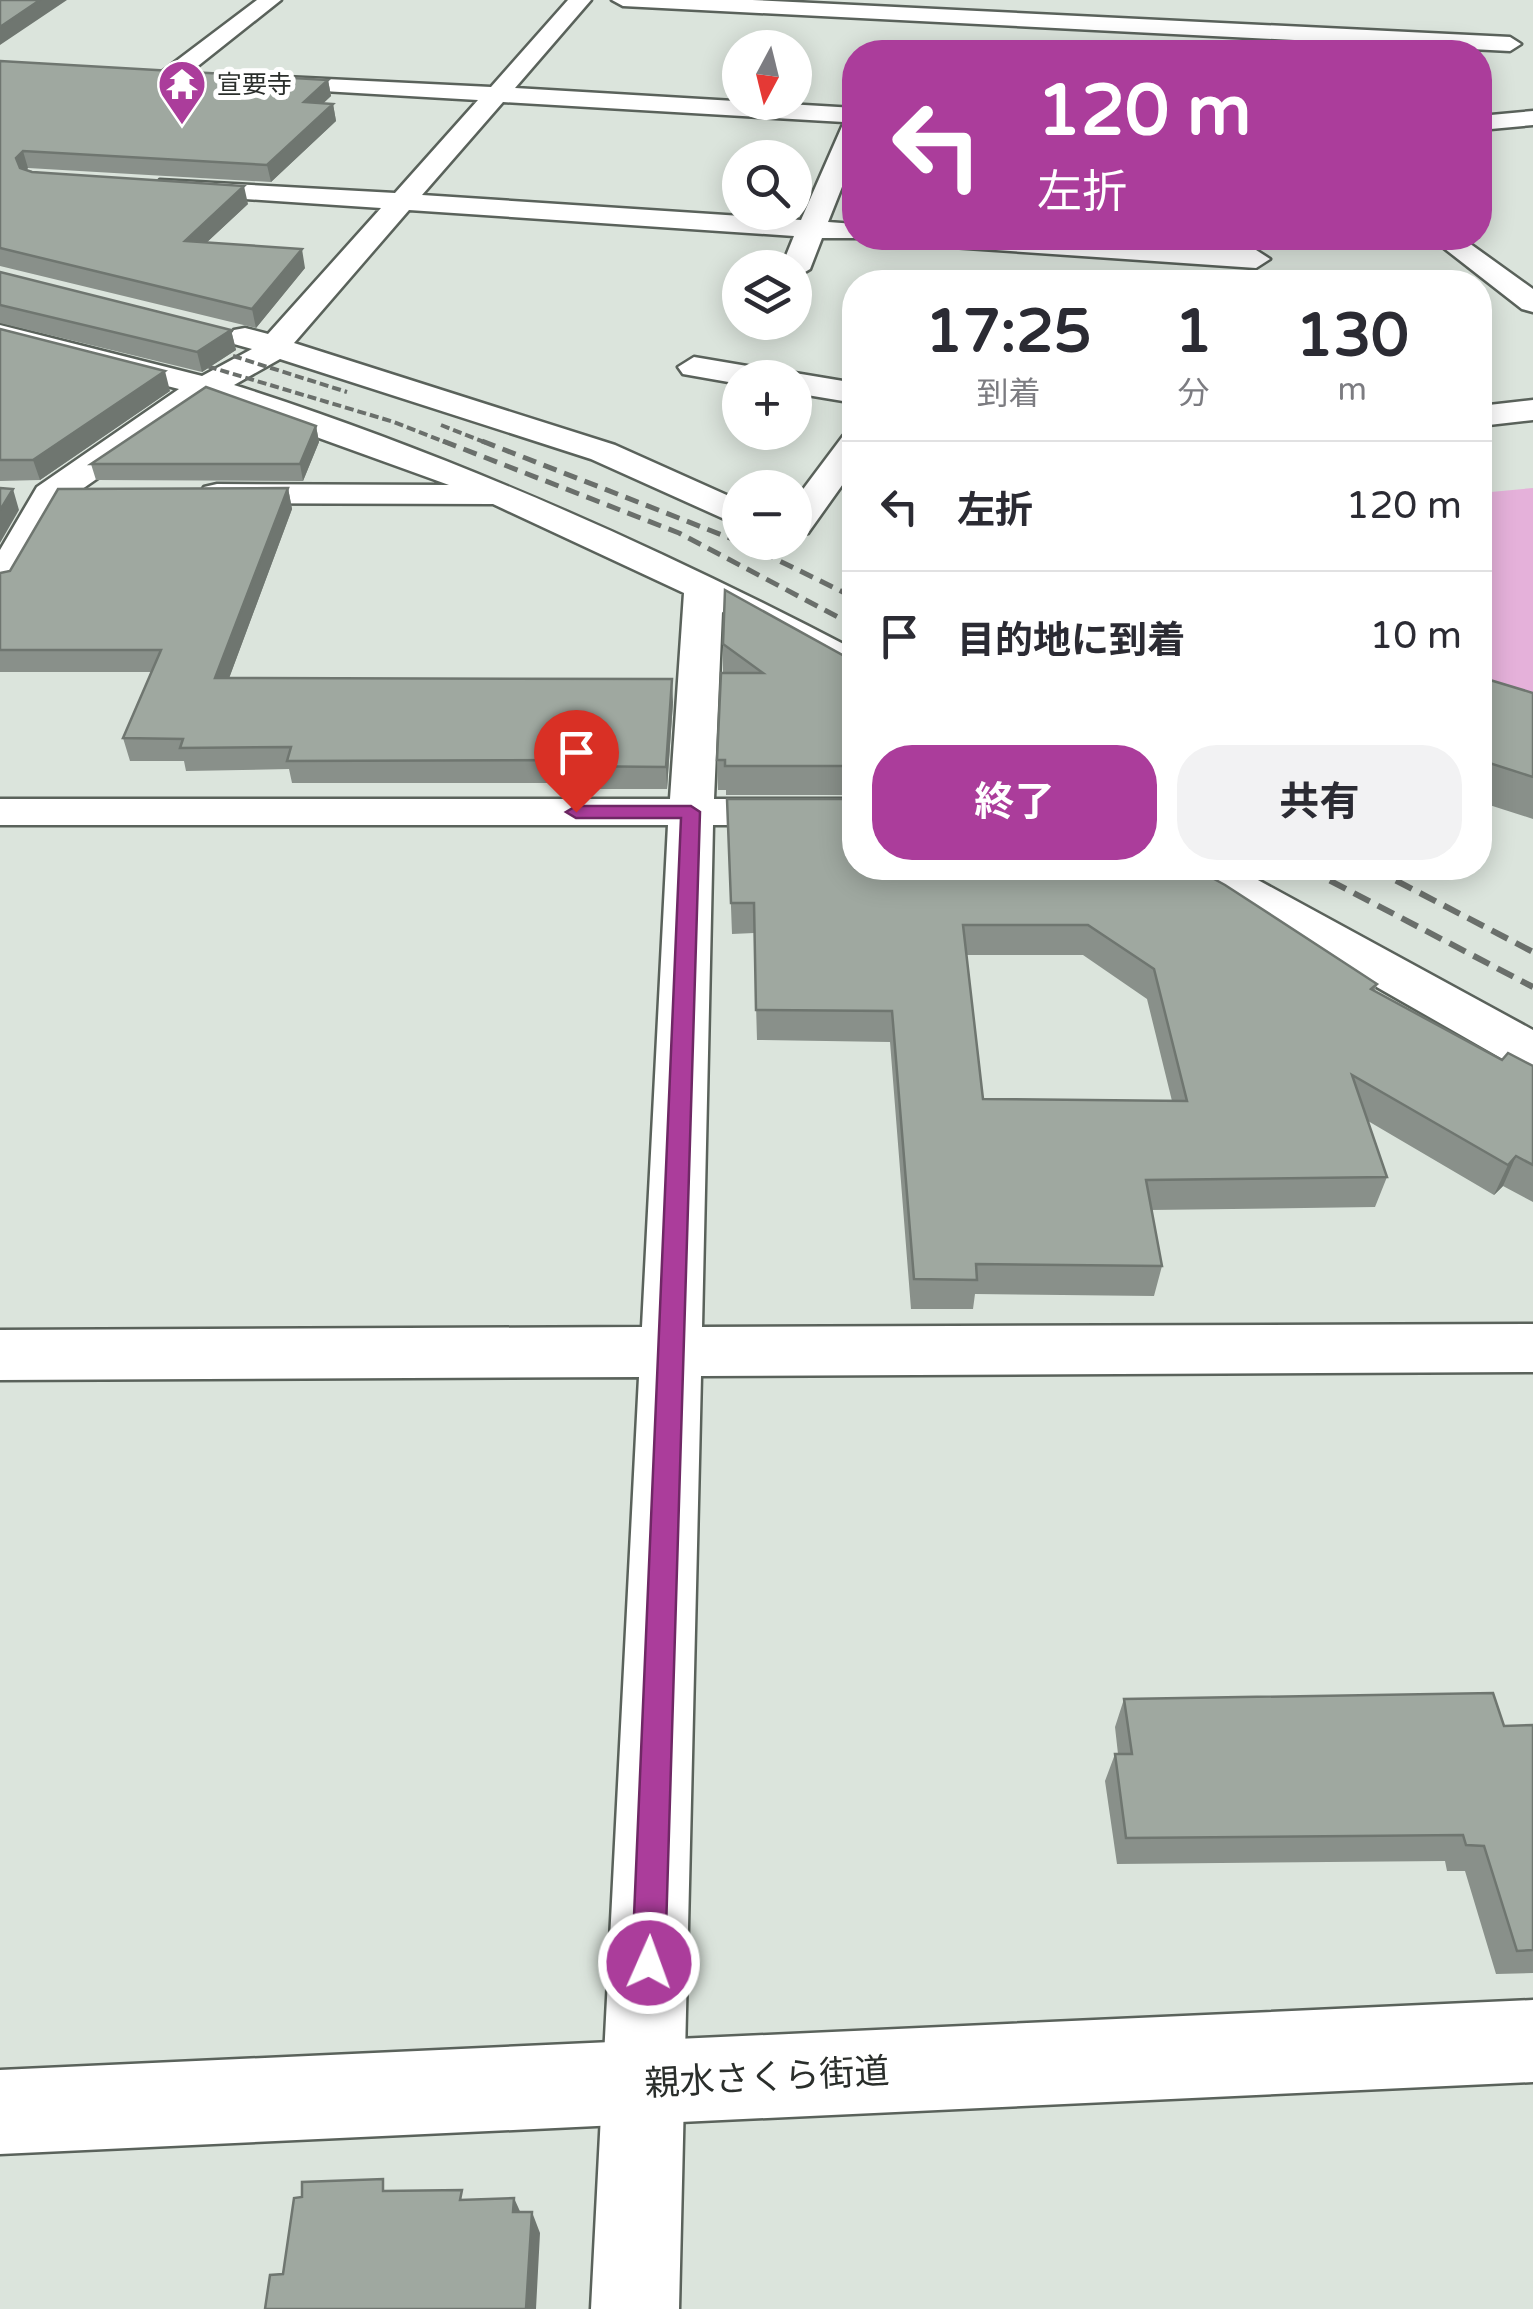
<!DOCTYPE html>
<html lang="ja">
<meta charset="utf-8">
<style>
:root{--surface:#fff;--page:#f2f2f3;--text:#2b2b33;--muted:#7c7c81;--line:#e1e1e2;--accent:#ab3d9b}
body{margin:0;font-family:"Varela Round","Noto Sans JP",sans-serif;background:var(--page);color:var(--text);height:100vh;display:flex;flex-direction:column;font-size:38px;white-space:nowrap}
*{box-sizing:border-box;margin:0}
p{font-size:32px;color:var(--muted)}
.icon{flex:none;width:55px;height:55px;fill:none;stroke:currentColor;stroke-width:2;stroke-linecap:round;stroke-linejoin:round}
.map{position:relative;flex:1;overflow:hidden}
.panel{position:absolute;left:842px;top:270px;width:650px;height:610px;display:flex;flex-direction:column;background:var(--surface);border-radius:40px;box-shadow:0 5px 25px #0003}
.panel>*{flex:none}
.hud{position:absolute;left:842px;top:40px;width:650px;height:210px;border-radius:40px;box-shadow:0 5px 25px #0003;background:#ab3d9b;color:#fff;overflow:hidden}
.needle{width:65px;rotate:187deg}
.fabs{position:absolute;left:722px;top:30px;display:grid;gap:20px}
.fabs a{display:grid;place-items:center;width:90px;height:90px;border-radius:50%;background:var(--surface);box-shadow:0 5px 25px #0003;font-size:50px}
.pin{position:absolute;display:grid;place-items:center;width:85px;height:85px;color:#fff;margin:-102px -42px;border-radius:50% 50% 50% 0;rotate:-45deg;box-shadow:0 0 10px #0007}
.pin .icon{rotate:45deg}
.me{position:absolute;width:110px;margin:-55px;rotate:2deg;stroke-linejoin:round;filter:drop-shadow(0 0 8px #0008)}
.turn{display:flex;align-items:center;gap:35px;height:210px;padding:0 30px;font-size:45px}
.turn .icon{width:130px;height:130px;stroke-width:2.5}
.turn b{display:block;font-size:70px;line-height:85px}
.eta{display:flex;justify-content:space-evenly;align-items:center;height:170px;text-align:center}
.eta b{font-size:60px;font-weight:700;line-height:70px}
.action{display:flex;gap:20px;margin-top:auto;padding:20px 30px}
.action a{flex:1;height:115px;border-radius:40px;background:var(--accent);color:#fff;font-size:40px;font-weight:700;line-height:115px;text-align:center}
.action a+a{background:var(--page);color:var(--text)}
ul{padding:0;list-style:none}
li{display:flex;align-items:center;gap:30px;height:130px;padding:0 30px;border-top:2px solid var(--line)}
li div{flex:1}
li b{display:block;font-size:38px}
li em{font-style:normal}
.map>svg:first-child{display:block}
.green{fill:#e5b1da}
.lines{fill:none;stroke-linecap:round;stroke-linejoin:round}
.minor-casing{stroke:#5a625b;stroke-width:5}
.tertiary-casing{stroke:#5a625b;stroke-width:5}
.minor{fill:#fff;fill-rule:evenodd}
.tertiary{fill:#fff;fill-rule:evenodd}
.rail-far2{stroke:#6a6f6b;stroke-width:4;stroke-dasharray:9 4;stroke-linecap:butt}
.rail-far1{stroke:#6a6f6b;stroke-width:5;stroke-dasharray:14 8;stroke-linecap:butt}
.rail{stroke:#6a6f6b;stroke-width:6;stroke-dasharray:18 9;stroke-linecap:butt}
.wall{fill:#89908a;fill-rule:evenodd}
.shaded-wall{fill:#6f7670}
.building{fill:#9fa8a0;stroke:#6f7670;stroke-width:2.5;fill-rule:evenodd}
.route{fill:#ab3d9b;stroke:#6f2865;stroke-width:2.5}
.labels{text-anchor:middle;stroke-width:10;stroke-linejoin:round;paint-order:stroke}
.far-poi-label{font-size:25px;fill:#2a2e2b;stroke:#fff;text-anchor:start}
.near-street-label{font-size:35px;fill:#2a2e2b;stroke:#fff}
</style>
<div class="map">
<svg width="1533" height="2309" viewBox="0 0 1533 2309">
<rect width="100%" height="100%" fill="#dbe4dc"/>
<!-- green -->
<path class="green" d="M 1533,488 L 1533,710 L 1480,695 L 1480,493 Z"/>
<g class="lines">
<!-- minor casing -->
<g class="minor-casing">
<path id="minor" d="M 257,0 L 281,0 L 179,81 L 163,81 L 163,71 Z
M 568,0 L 591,0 L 515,88 L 855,108 L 855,154 L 828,222 L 855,224 L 855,238 L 865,238 L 822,238 L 810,269 L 795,278 L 795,268 L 781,268 L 794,236 L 409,210 L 294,343 L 615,445 L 740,501 L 740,526 L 591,459 L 280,359 L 234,385 C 450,454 654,545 855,650 L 855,678 L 722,612 L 714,799 L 855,799 L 855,825 L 713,825 L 702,1327 L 1533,1324 L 1533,1372 L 701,1376 L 679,2309 L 591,2309 L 639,1377 L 0,1380 L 0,1330 L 642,1327 L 668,825 L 0,825 L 0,799 L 670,799 L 684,593 L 493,504 L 204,503 L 199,495 L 204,487 L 217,484 L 449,485 L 211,399 L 65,501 L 19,583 L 14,591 L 0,594 L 0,550 L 37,487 L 179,389 L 0,343 L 0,325 L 202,376 L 252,349 L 234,344 L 229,337 L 234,330 L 245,328 L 268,334 L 381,208 L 169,194 L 160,192 L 156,186 L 160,180 L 395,193 L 478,100 L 254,87 L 246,85 L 246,75 L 491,87 ZM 503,102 L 844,122 L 801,220 L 422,195 Z
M 612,0 L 752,0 L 1510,37 L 1521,44 L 1510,51 L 623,6 Z
M 923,238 L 1059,238 L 1256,250 L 1270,259 L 1256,268 L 937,246 Z
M 1431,238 L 1462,238 L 1533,289 L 1533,312 L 1522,309 Z
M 694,357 L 759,368 L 775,378 L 740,378 L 740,384 L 683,374 L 678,367 Z
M 795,373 L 855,383 L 855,403 L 795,393 L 795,378 L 783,378 Z
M 1533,400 L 1533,420 L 1480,426 L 1480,406 Z
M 855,433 L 855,467 L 808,533 L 795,536 L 795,500 L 843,436 Z
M 1179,868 L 1236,868 L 1533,1030 L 1533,1071 L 1515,1066 L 1186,878 Z"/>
</g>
<!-- tertiary casing -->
<g class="tertiary-casing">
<path id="tertiary" d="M 1533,111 L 1533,125 L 1480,130 L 1480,116 Z
M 1533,2000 L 1533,2082 L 0,2154 L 0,2070 Z"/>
</g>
<!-- minor -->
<use href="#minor" class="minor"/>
<!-- tertiary -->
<use href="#tertiary" class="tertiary"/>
<!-- rail-far2 -->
<path class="rail-far2" d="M 233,356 L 347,392
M 183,359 L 394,422 L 450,444
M 441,425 L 489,444"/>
<!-- rail-far1 -->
<path class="rail-far1" d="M 443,441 L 679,533 L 855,626
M 482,441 L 740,542
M 741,542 L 855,598"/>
<!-- rail -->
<path class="rail" d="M 1306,868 L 1533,987
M 1372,868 L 1533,952"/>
</g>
<!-- wall -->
<path class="wall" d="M 0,61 L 328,80 L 331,96 L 323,103 L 333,104 L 336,121 L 271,182 L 28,168 L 26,170 L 248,204 L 207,242 L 305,268 L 256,328 L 0,266 Z
M 0,272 L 231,330 L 236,350 L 202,372 L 0,323 Z
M 0,329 L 170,391 L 40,480 L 0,481 Z
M 316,426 L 319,442 L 303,481 L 96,480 L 91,464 Z
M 288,488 L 292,509 L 229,678 L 673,702 L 667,789 L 568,789 L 567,783 L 292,783 L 289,769 L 186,771 L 184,761 L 130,761 L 123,738 L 151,672 L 0,672 L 0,573 Z
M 723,644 L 855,662 L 855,795 L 726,795 L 726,790 L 718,790 L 717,760 L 723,673 Z
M 1480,677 L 1533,693 L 1533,819 L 1480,802 Z
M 727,799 L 1377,984 L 1375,991 L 1502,1060 L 1533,1066 L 1533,1202 L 1503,1186 L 1494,1195 L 1368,1121 L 1387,1177 L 1375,1207 L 1151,1210 L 1162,1266 L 1154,1296 L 975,1294 L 973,1309 L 911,1309 L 890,1042 L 757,1040 L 754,933 L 732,934 ZM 966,955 L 1083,955 L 1147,999 L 1172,1101 L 983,1099 Z
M 1124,1699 L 1504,1726 L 1533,1725 L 1533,1973 L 1496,1974 L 1465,1871 L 1447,1871 L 1445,1861 L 1117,1864 L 1105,1781 L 1115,1754 L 1118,1754 L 1115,1727 Z"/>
<!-- shaded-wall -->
<path class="shaded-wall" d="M 40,0 L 67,0 L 0,45 L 0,27 Z
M 328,80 L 331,96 L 307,119 L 304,102 Z
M 333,104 L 336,121 L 271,182 L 267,165 Z
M 23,151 L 28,168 L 21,176 L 16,158 Z
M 244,186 L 248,204 L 189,259 L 185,241 Z
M 302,249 L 305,268 L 256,328 L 252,309 Z
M 231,330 L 236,350 L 202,372 L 197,352 Z
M 165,371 L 170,391 L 40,480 L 33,460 Z
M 316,426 L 319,442 L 303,481 L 300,464 Z
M 288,488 L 292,509 L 221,700 L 215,678 Z
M 13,489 L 19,510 L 0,543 L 0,510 Z
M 672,679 L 673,702 L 667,789 L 666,767 Z
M 1516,1156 L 1503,1186 L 1494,1195 L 1508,1165 Z
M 514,2198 L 523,2218 L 513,2212 Z
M 532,2212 L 540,2233 L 536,2309 L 526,2309 Z"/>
<!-- building -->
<path class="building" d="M 0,0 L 40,0 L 0,27 Z
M 0,61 L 328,80 L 304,102 L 333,104 L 267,165 L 23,151 L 16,158 L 20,168 L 32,172 L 244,186 L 185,241 L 302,249 L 252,309 L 0,248 Z
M 0,272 L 231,330 L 197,352 L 0,305 Z
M 0,329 L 165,371 L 33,460 L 0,460 Z
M 206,387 L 316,426 L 300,464 L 91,464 Z
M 0,488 L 13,489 L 0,510 Z
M 288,488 L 215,678 L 672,679 L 666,767 L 566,766 L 566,760 L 287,761 L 291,747 L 180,748 L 183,739 L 123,738 L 161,650 L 0,650 L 0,573 L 10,571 L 58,489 Z
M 725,590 L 855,662 L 855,766 L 725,766 L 725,760 L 717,760 L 721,673 L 763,673 L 723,644 Z
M 1480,677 L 1533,693 L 1533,777 L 1480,760 Z
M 727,799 L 855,799 L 855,868 L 1194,868 L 1225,885 L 1377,984 L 1371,989 L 1502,1060 L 1508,1053 L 1533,1066 L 1533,1165 L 1516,1156 L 1508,1165 L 1352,1075 L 1387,1177 L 1146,1180 L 1162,1266 L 976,1264 L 977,1280 L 914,1279 L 892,1011 L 756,1010 L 754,903 L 731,903 ZM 963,925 L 1088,925 L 1154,969 L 1187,1101 L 983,1099 Z
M 1493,1693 L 1504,1726 L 1533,1725 L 1533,1950 L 1517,1951 L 1484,1846 L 1466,1845 L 1463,1835 L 1126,1838 L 1115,1754 L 1132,1754 L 1124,1699 Z
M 383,2179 L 383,2191 L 462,2190 L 460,2200 L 514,2198 L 513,2212 L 532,2212 L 526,2309 L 265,2309 L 270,2275 L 283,2274 L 294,2198 L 302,2197 L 302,2182 Z"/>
<!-- route -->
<path class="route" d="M 691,806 L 700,812 L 665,1963 L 660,1975 L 649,1980 L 637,1975 L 632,1963 L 681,818 L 576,818 L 566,812 L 576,806 Z"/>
<!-- icons -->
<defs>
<g id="temple-pin" transform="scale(2.5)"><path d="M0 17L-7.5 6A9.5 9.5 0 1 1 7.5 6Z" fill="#ab3d9b" stroke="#fff"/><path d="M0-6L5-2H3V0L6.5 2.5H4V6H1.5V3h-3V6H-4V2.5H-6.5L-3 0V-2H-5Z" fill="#fff"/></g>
</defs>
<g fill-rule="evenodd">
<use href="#temple-pin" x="182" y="84"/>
</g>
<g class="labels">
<!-- far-poi labels -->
<g class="far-poi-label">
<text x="217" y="93">宣要寺</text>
</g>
<!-- near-street labels -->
<g class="near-street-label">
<text transform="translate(767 2077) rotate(-3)" y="12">親水さくら街道</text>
</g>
</g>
</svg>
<div class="fabs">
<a><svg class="needle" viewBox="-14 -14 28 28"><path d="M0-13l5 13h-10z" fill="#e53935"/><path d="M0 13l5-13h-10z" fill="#7c7c81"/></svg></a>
<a><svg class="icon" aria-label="search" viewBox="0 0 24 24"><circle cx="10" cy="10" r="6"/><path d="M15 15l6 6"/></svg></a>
<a><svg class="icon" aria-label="layers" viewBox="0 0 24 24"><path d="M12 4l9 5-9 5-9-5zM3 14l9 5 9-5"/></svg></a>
<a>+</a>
<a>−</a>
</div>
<div class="pin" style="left:576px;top:812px;background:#d93025"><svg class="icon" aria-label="arrive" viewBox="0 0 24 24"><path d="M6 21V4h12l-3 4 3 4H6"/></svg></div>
<svg class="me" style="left:649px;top:1963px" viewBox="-20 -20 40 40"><circle r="17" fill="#ab3d9b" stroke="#fff" stroke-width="3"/><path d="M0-11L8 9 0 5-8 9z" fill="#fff"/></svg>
<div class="hud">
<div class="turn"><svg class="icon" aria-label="left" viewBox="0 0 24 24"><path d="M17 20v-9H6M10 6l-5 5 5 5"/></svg><div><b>120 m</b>左折</div></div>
</div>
<section class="panel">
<div class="eta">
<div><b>17:25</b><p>到着</p></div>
<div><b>1</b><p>分</p></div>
<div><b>130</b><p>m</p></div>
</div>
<ul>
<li><svg class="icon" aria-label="left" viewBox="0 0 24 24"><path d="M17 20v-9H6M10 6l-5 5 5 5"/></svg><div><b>左折</b></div><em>120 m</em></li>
<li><svg class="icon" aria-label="arrive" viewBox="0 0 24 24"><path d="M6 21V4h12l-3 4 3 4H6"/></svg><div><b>目的地に到着</b></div><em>10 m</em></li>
</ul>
<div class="action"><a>終了</a><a>共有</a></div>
</section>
</div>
